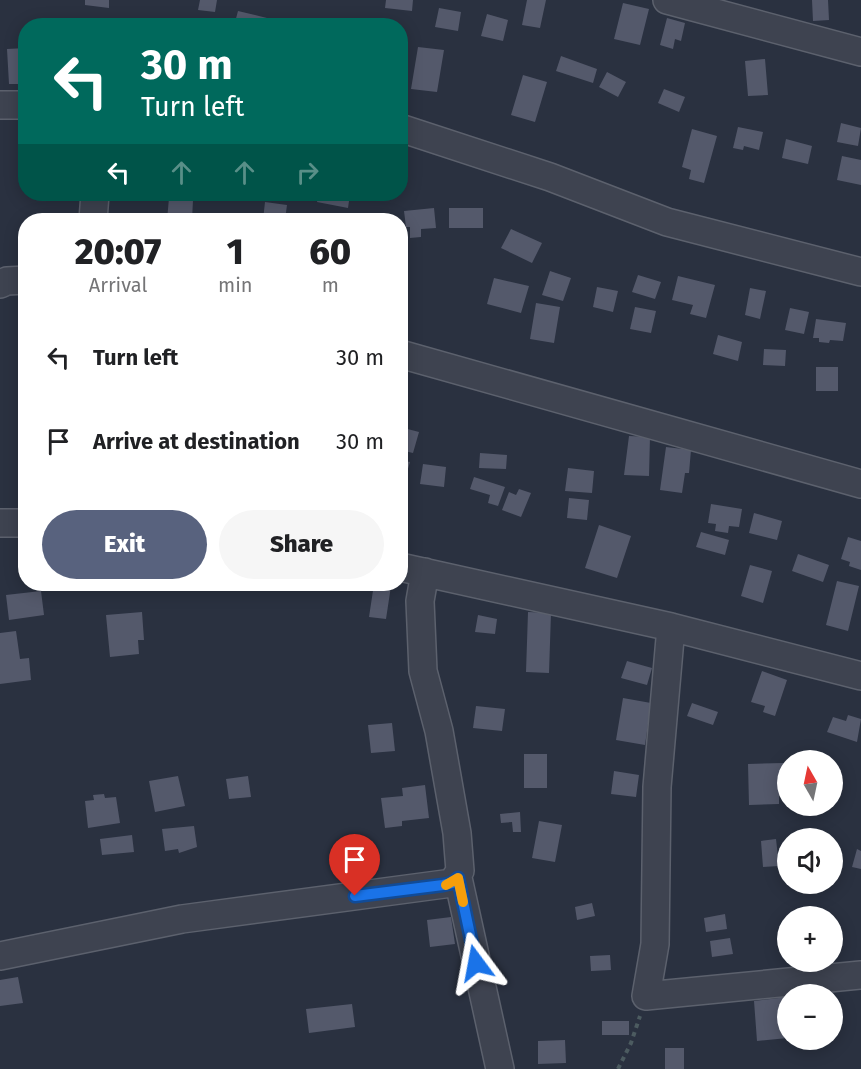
<!DOCTYPE html>
<meta charset="utf-8">
<style>
:root{--surface:#fff;--page:#f6f6f6;--text:#202124;--muted:#757577;--accent:#58627e}
body{margin:0;font-family:"Fira Sans",sans-serif;background:var(--page);color:var(--text);height:100vh;display:flex;flex-direction:column;font-size:22px;white-space:nowrap}
*{box-sizing:border-box;margin:0}
p{font-size:20px;color:var(--muted)}
.icon{flex:none;width:33px;height:33px;fill:none;stroke:currentColor;stroke-width:2;stroke-linecap:round;stroke-linejoin:round}
.map{position:relative;flex:1;overflow:hidden}
.sheet{position:absolute;left:18px;top:213px;width:390px;height:378px;display:flex;flex-direction:column;background:var(--surface);border-radius:24px;box-shadow:0 3px 15px #0003}
.sheet>*{flex:none}
.hud{position:absolute;left:18px;top:18px;width:390px;height:183px;border-radius:24px;box-shadow:0 3px 15px #0003;background:#00695c;color:#fff;overflow:hidden}
.needle{width:39px;rotate:351deg}
.tools{position:absolute;left:777px;top:750px;display:grid;gap:12px}
.tools a{display:grid;place-items:center;width:66px;height:66px;border-radius:50%;background:var(--surface);box-shadow:0 3px 15px #0003;font-size:30px}
.pin{position:absolute;display:grid;place-items:center;width:51px;height:51px;color:#fff;margin:-62px -26px;border-radius:50% 50% 50% 0;rotate:-45deg;box-shadow:0 0 6px #0007}
.pin .icon{rotate:45deg}
.me{position:absolute;width:66px;margin:-33px;rotate:347deg;stroke-linejoin:round;filter:drop-shadow(0 0 4px #0008)}
.turn{display:flex;align-items:center;gap:21px;height:126px;padding:0 24px;font-size:27px}
.turn .icon{width:78px;height:78px;stroke-width:2.5}
.turn b{display:block;font-size:42px;line-height:51px}
.lanes{display:flex;align-items:center;height:57px;padding:0 24px;background:#0003;justify-content:center;gap:30px;direction:ltr}
.lanes .off{opacity:.35}
.eta{display:flex;justify-content:space-evenly;align-items:center;height:102px;text-align:center}
.eta b{font-size:36px;font-weight:800;line-height:42px}
.button{display:flex;gap:12px;margin-top:auto;padding:12px 24px}
.button a{flex:1;height:69px;border-radius:36px;background:var(--accent);color:#fff;font-size:24px;font-weight:800;line-height:69px;text-align:center}
.button a+a{background:var(--page);color:var(--text)}
ul{padding:0;list-style:none}
li{display:flex;align-items:center;gap:18px;height:84px;padding:0 24px}
li div{flex:1}
li b{display:block;font-size:22px}
li em{font-style:normal}
.map>svg:first-child{display:block}
.building{fill:#54596b}
.lines{fill:none;stroke-linecap:round;stroke-linejoin:round}
.minor-casing{stroke:#5c616d;stroke-width:30}
.path{stroke:#4c5b60;stroke-width:4;stroke-dasharray:4.5 4.5;stroke-linecap:butt}
.minor{stroke:#3e4350;stroke-width:27}
.route-casing{stroke:#114b97;stroke-width:15}
.route{stroke:#1a73e8;stroke-width:10}
.slow{stroke:#f59e0b;stroke-width:10}
</style>
<div class="map">
<svg width="861" height="1069" viewBox="0 0 861 1069">
<rect width="100%" height="100%" fill="#2a3140"/>
<!-- building -->
<path class="building" d="M 85,0 L 109,0 L 109,8 L 85,5 Z
M 200,0 L 217,0 L 215,12 L 198,10 Z
M 386,0 L 413,0 L 412,11 L 385,8 Z
M 527,0 L 546,0 L 540,28 L 522,25 Z
M 812,0 L 828,0 L 829,20 L 813,21 Z
M 623,3 L 649,9 L 640,45 L 614,39 Z
M 439,8 L 461,12 L 458,31 L 435,27 Z
M 238,11 L 267,18 L 265,26 L 234,26 Z
M 487,14 L 508,20 L 503,41 L 481,36 Z
M 667,18 L 685,23 L 681,41 L 675,39 L 673,49 L 660,45 Z
M 418,47 L 444,50 L 437,92 L 411,89 Z
M 26,48 L 26,84 L 9,84 L 7,49 Z
M 561,56 L 597,69 L 593,83 L 556,71 Z
M 765,59 L 768,95 L 748,96 L 745,61 Z
M 607,72 L 626,82 L 618,97 L 599,87 Z
M 523,75 L 547,82 L 535,122 L 511,115 Z
M 664,89 L 685,97 L 679,112 L 658,103 Z
M 841,123 L 861,128 L 858,146 L 837,142 Z
M 738,127 L 763,132 L 759,150 L 744,146 L 743,150 L 733,148 Z
M 692,129 L 717,136 L 704,183 L 689,179 L 691,170 L 682,167 Z
M 786,139 L 812,146 L 808,164 L 782,158 Z
M 842,156 L 861,160 L 861,185 L 837,180 Z
M 319,194 L 350,194 L 348,208 L 317,202 Z
M 169,198 L 193,200 L 192,220 L 167,220 Z
M 265,202 L 287,205 L 285,220 L 263,220 Z
M 434,208 L 436,228 L 421,229 L 421,237 L 410,238 L 410,227 L 406,227 L 404,211 Z
M 449,208 L 483,208 L 483,228 L 449,228 Z
M 328,215 L 328,220 L 307,220 L 306,216 Z
M 511,229 L 542,243 L 532,263 L 501,248 Z
M 550,271 L 571,278 L 563,301 L 542,295 Z
M 638,275 L 661,282 L 655,299 L 632,292 Z
M 678,276 L 715,285 L 706,318 L 690,314 L 693,305 L 672,300 Z
M 494,278 L 529,286 L 521,313 L 487,304 Z
M 597,287 L 618,291 L 613,312 L 593,307 Z
M 750,288 L 766,291 L 760,319 L 745,315 Z
M 536,303 L 560,307 L 554,343 L 530,339 Z
M 635,307 L 656,311 L 651,333 L 630,329 Z
M 790,308 L 809,312 L 804,334 L 785,330 Z
M 816,319 L 846,323 L 843,341 L 830,340 L 829,343 L 819,342 L 819,338 L 813,338 Z
M 718,335 L 742,342 L 738,361 L 713,354 Z
M 764,349 L 786,350 L 785,366 L 763,365 Z
M 816,367 L 838,367 L 838,391 L 816,391 Z
M 400,427 L 419,432 L 413,453 L 400,450 Z
M 629,436 L 650,437 L 649,476 L 624,475 Z
M 666,447 L 691,450 L 689,473 L 685,473 L 682,493 L 660,490 Z
M 480,453 L 507,455 L 506,469 L 479,468 Z
M 400,460 L 410,462 L 405,479 L 400,478 Z
M 423,464 L 446,467 L 444,487 L 420,484 Z
M 568,468 L 594,471 L 592,493 L 565,491 Z
M 474,477 L 505,487 L 498,506 L 488,503 L 490,495 L 470,489 Z
M 519,489 L 531,493 L 521,517 L 502,510 L 509,492 L 516,495 Z
M 569,498 L 589,500 L 587,520 L 567,518 Z
M 711,504 L 742,509 L 739,527 L 729,526 L 728,533 L 715,531 L 716,524 L 708,523 Z
M 754,513 L 782,521 L 777,540 L 749,533 Z
M 599,525 L 631,536 L 617,578 L 585,568 Z
M 701,532 L 729,540 L 725,555 L 696,547 Z
M 848,537 L 861,541 L 861,570 L 849,566 L 850,562 L 841,559 Z
M 798,554 L 829,565 L 823,582 L 792,571 Z
M 750,565 L 772,571 L 763,603 L 741,596 Z
M 837,581 L 859,586 L 848,631 L 826,625 Z
M 374,584 L 391,586 L 386,619 L 369,617 Z
M 41,591 L 44,615 L 9,620 L 6,595 Z
M 142,612 L 144,640 L 138,640 L 139,654 L 110,657 L 106,615 Z
M 528,612 L 551,613 L 549,673 L 526,672 Z
M 478,615 L 497,619 L 495,634 L 475,632 Z
M 16,631 L 20,659 L 29,658 L 31,680 L 0,684 L 0,633 Z
M 627,661 L 652,668 L 647,685 L 621,678 Z
M 762,671 L 787,680 L 775,716 L 763,712 L 765,706 L 751,702 Z
M 623,698 L 651,703 L 645,745 L 616,740 Z
M 692,703 L 718,712 L 713,725 L 687,716 Z
M 476,706 L 505,709 L 502,731 L 473,728 Z
M 848,715 L 861,719 L 857,742 L 827,732 L 833,717 L 846,721 Z
M 392,723 L 395,751 L 371,753 L 368,725 Z
M 524,754 L 547,754 L 547,788 L 524,788 Z
M 784,763 L 784,779 L 779,779 L 779,804 L 749,805 L 748,764 Z
M 614,771 L 639,775 L 636,797 L 611,794 Z
M 178,776 L 185,806 L 155,812 L 149,781 Z
M 248,776 L 251,797 L 229,799 L 226,779 Z
M 425,785 L 429,818 L 402,821 L 402,826 L 385,828 L 381,798 L 403,796 L 402,788 Z
M 104,794 L 105,798 L 116,797 L 120,823 L 88,828 L 85,801 L 94,800 L 93,795 Z
M 520,812 L 521,832 L 513,832 L 512,822 L 501,823 L 500,814 Z
M 539,821 L 562,825 L 555,862 L 532,858 Z
M 194,826 L 197,847 L 179,853 L 178,849 L 165,851 L 162,829 Z
M 132,835 L 134,852 L 102,855 L 100,839 Z
M 776,839 L 779,866 L 763,867 L 761,841 Z
M 857,849 L 861,851 L 861,869 L 852,867 Z
M 592,903 L 595,916 L 577,920 L 575,907 Z
M 725,914 L 727,929 L 706,932 L 704,918 Z
M 451,917 L 455,944 L 430,947 L 427,920 Z
M 730,938 L 733,954 L 712,957 L 710,941 Z
M 610,955 L 611,970 L 591,971 L 590,956 Z
M 18,977 L 23,1003 L 0,1006 L 0,980 Z
M 778,993 L 788,994 L 788,1038 L 757,1041 L 754,1001 L 779,998 Z
M 352,1004 L 355,1027 L 309,1033 L 306,1009 Z
M 602,1021 L 629,1021 L 629,1035 L 602,1035 Z
M 565,1040 L 566,1063 L 538,1064 L 538,1041 Z
M 665,1048 L 684,1048 L 684,1069 L 665,1069 Z"/>
<g class="lines">
<!-- minor casing -->
<g class="minor-casing">
<path id="minor" d="M 667,0 L 861,52
M 0,105 L 26,105
M 400,128 L 550,177 L 667,222 L 861,272
M 93,220 L 95,194
M 0,284 L 7,281 L 26,280
M 400,354 L 861,484
M 0,523 L 26,523
M 400,567 L 671,627 L 861,676
M 671,627 L 657,787 L 655,944 L 646,996 L 861,975
M 458,878 L 500,1069
M 0,956 L 182,919 L 452,883 L 460,871 L 457,833 L 439,731 L 423,671 L 420,601 L 425,572"/>
</g>
<!-- path -->
<path class="path" d="M 618,1069 L 631,1043 L 640,1016"/>
<!-- minor -->
<use href="#minor" class="minor"/>
</g>
<g class="lines">
<!-- route casing -->
<g class="route-casing">
<path id="route" d="M 355,896 L 443,885 L 452,883 L 458,878 L 476,963"/>
</g>
<!-- route -->
<use href="#route" class="route"/>
<!-- slow -->
<path class="slow" d="M 446,885 L 458,878 L 463,902"/>
</g>
</svg>
<div class="tools">
<a><svg class="needle" viewBox="-14 -14 28 28"><path d="M0-13l5 13h-10z" fill="#e53935"/><path d="M0 13l5-13h-10z" fill="#757577"/></svg></a>
<a><svg class="icon" aria-label="sound" viewBox="0 0 24 24"><path d="M4 9h4l5-4v14l-5-4H4zM17 9q2 3 0 6"/></svg></a>
<a>+</a>
<a>−</a>
</div>
<div class="pin" style="left:355px;top:896px;background:#d93025"><svg class="icon" aria-label="arrive" viewBox="0 0 24 24"><path d="M6 21V4h12l-3 4 3 4H6"/></svg></div>
<svg class="me" style="left:476px;top:963px" viewBox="-20 -20 40 40"><path d="M0-17L14 15 0 8-14 15z" fill="#1a73e8" stroke="#fff" stroke-width="4"/></svg>
<div class="hud">
<div class="turn"><svg class="icon" aria-label="left" viewBox="0 0 24 24"><path d="M17 20v-9H6M10 6l-5 5 5 5"/></svg><div><b>30 m</b>Turn left</div></div>
<div class="lanes"><svg class="icon" aria-label="left" viewBox="0 0 24 24"><path d="M17 20v-9H6M10 6l-5 5 5 5"/></svg><svg class="icon off" aria-label="ahead" viewBox="0 0 24 24"><path d="M12 20V5M6 11l6-6 6 6"/></svg><svg class="icon off" aria-label="ahead" viewBox="0 0 24 24"><path d="M12 20V5M6 11l6-6 6 6"/></svg><svg class="icon off" aria-label="right" viewBox="0 0 24 24"><path d="M7 20v-9h11M14 6l5 5-5 5"/></svg></div>
</div>
<section class="sheet">
<div class="eta">
<div><b>20:07</b><p>Arrival</p></div>
<div><b>1</b><p>min</p></div>
<div><b>60</b><p>m</p></div>
</div>
<ul>
<li><svg class="icon" aria-label="left" viewBox="0 0 24 24"><path d="M17 20v-9H6M10 6l-5 5 5 5"/></svg><div><b>Turn left</b></div><em>30 m</em></li>
<li><svg class="icon" aria-label="arrive" viewBox="0 0 24 24"><path d="M6 21V4h12l-3 4 3 4H6"/></svg><div><b>Arrive at destination</b></div><em>30 m</em></li>
</ul>
<div class="button"><a>Exit</a><a>Share</a></div>
</section>
</div>
